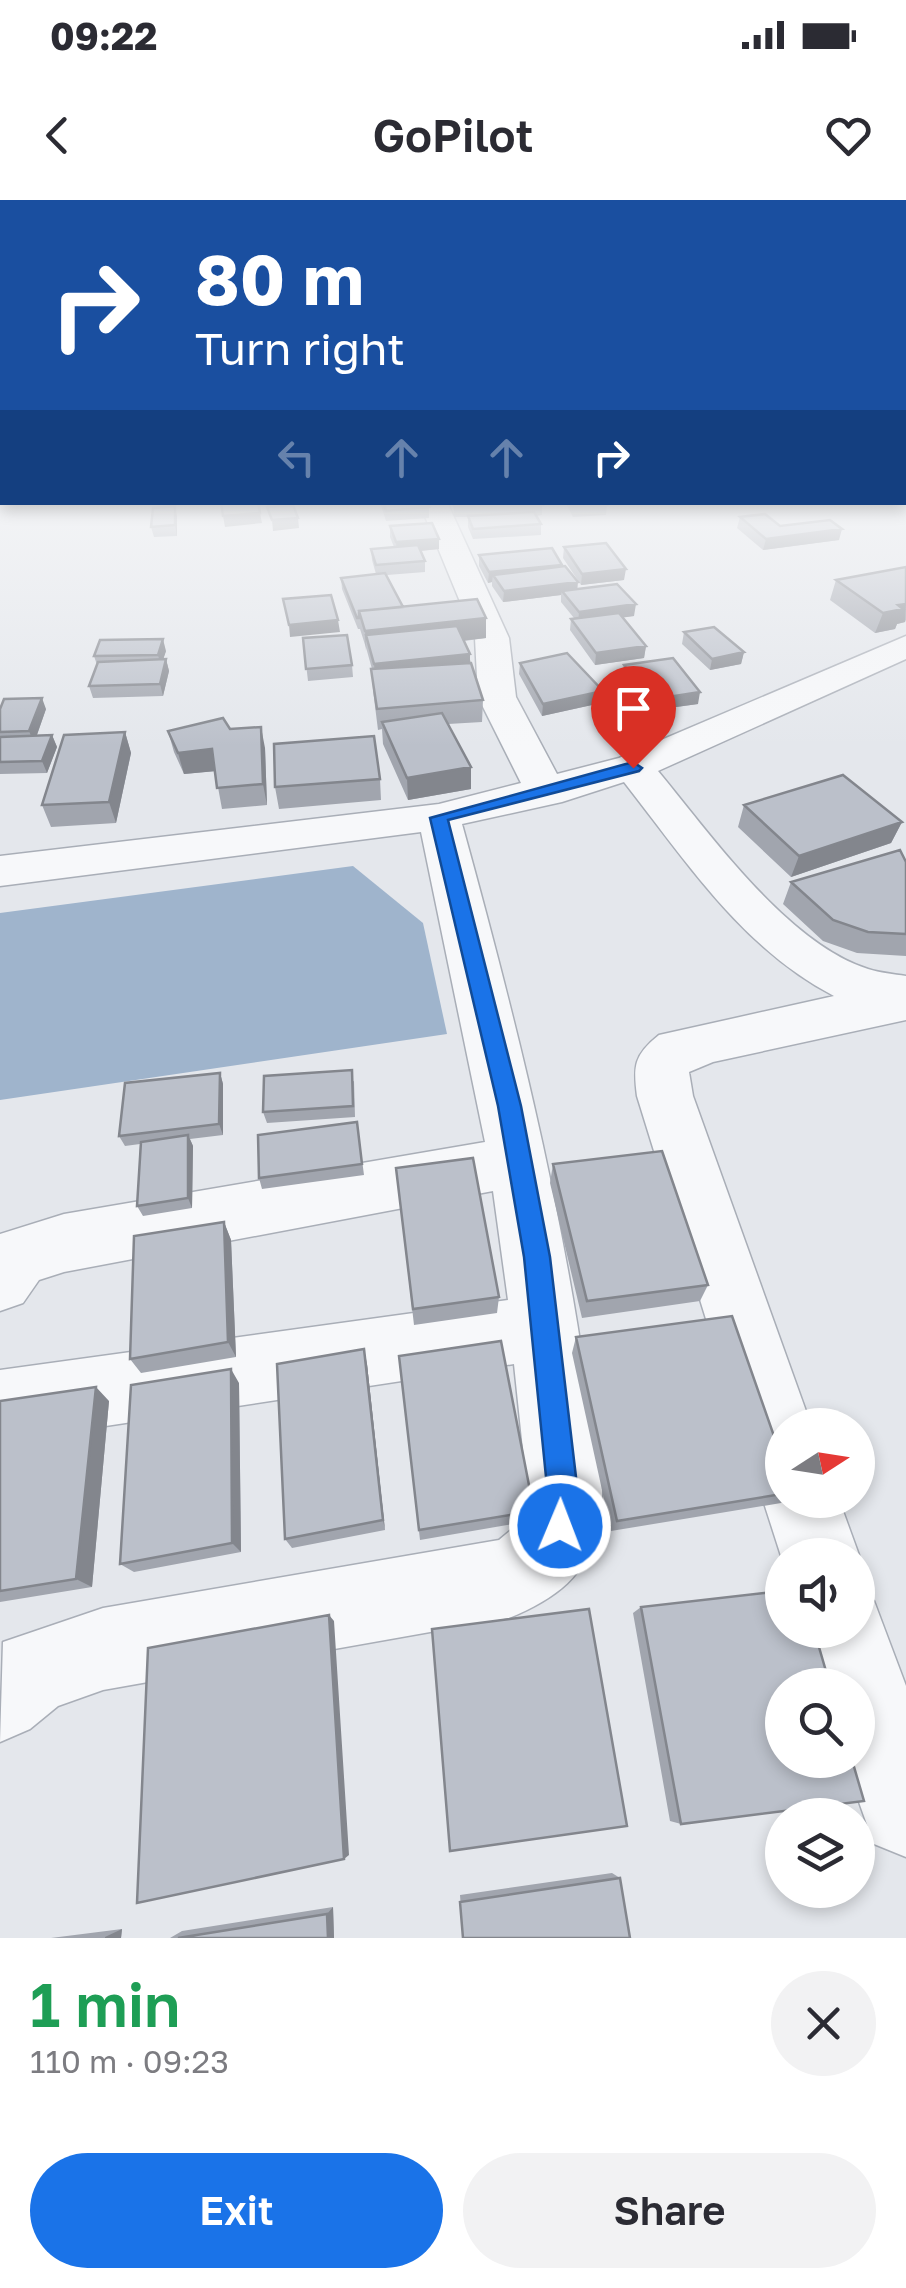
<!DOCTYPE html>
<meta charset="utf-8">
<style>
:root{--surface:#fff;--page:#f2f2f3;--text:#2b2b33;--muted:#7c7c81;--accent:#1a73e8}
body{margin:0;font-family:"Golos Text",sans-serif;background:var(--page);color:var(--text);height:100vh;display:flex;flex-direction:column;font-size:38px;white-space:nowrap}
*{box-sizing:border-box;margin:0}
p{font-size:32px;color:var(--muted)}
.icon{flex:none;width:55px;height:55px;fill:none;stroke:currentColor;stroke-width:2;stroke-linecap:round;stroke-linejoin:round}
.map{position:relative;height:1738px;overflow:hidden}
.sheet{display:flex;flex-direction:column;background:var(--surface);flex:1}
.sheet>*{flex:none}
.top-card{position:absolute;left:0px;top:0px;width:908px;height:305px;box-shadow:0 5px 15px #0003;background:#1a4fa0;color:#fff;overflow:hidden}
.needle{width:65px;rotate:78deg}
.fabs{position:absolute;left:765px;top:1208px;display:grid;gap:20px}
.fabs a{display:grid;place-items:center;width:110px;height:110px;border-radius:50%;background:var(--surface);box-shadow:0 5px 15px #0003;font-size:50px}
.pin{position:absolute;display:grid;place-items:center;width:85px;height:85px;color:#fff;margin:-102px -42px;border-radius:50% 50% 50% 0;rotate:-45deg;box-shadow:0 0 10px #0007}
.pin .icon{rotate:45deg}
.me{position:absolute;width:110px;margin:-55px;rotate:1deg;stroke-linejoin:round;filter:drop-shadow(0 0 8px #0008)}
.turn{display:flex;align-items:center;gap:35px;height:210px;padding:0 30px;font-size:45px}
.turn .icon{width:130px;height:130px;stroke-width:2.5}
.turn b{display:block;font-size:70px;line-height:85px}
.lanes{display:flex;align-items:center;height:95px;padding:0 30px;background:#0003;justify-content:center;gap:50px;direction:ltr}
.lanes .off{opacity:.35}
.round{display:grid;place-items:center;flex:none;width:105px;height:105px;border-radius:52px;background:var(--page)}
.head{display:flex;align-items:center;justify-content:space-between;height:170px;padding:0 30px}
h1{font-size:60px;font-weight:600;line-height:75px;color:#1e9e55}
.primary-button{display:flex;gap:20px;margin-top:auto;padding:20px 30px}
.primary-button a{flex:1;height:115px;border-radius:60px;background:var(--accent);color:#fff;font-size:40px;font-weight:600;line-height:115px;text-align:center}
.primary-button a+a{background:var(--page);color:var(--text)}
.status{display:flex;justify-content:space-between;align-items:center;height:70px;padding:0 50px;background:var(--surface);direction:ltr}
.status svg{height:28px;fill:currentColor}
header{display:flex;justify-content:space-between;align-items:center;height:130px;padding:0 30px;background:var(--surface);font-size:45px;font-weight:600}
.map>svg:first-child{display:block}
.water{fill:#9fb4cc}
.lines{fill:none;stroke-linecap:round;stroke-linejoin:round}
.minor-casing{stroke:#a9aeb7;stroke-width:3}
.minor{fill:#f7f8fa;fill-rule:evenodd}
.wall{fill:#a1a5ae}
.shaded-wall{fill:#83868d}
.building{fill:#bbc0ca;stroke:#83868d;stroke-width:2.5}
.route{fill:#1a73e8;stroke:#114b97;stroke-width:2.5}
</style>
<div class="status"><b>09:22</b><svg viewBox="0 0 49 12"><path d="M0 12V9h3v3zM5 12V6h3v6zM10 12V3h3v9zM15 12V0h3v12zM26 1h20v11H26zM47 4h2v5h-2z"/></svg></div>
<header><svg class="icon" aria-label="back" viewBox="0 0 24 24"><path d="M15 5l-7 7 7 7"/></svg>GoPilot<svg class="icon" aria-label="heart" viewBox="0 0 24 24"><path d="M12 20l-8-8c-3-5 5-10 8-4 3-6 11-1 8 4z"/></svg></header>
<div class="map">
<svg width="906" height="1738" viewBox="0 0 906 1738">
<rect width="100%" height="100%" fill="#e4e7ec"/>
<!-- water -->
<path class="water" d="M 353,666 L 423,723 L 447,834 L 0,900 L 0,713 Z"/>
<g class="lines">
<!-- minor casing -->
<g class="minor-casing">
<path id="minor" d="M 419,302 L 447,302 L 509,438 L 516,497 L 557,574 L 619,558 L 906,436 L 906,459 L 658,571 C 711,635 787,743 868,769 C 880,773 894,774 906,776 L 906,820 L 713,862 L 689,872 L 693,896 L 811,1225 L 782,1225 L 782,1300 L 839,1300 L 859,1355 L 858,1359 L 858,1355 L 782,1355 L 782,1359 L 763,1300 L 772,1278 L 756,1271 L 745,1245 L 637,896 C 633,866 634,855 659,835 L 834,796 C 743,749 686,661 624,582 L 562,602 L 462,624 C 513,809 559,992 586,1181 C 592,1227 609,1278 599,1324 C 588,1376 555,1399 509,1418 L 103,1490 L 58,1506 L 30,1529 L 0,1542 L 3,1442 L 103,1408 L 499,1340 L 523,1320 L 526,1278 L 514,1164 L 0,1242 L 0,1170 L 508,1100 L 493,991 L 64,1072 L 39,1080 L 23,1103 L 0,1111 L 0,1034 L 64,1014 L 485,942 L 421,632 L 0,686 L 0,656 L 439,604 L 521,583 L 478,497 L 475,438 Z
M 858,1394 L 874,1401 L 906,1486 L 906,1657 L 874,1644 L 844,1560 L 858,1560 L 858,1485 L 821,1485 L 804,1430 L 858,1430 Z"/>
</g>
<!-- minor -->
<use href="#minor" class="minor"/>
</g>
<!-- wall -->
<path class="wall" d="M 380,302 L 427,302 L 429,307 L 429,318 L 386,321 Z
M 453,302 L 542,302 L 542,315 L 536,316 L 541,324 L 541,335 L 473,339 L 468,327 L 468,317 L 454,317 Z
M 565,302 L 606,302 L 607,305 L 606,315 L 573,317 Z
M 175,306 L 177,317 L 177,336 L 154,337 L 151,327 Z
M 740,317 L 780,326 L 839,340 L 763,350 L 737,328 Z
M 390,326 L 439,339 L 439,349 L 421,351 L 425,361 L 425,372 L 387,375 L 403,407 L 486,438 L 464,441 L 483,500 L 482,522 L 448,524 L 471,567 L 471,589 L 408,600 L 383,544 L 382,529 L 378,530 L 373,490 L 372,469 L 367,451 L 360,429 L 358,429 L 342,389 L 341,378 L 376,374 L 372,360 L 371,349 L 394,347 L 390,337 Z
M 564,347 L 624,380 L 581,385 L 563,358 Z
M 479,355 L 562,366 L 578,389 L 634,416 L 623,417 L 646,446 L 644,458 L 595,465 L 570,430 L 571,419 L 574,418 L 561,402 L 561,395 L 503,402 L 492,386 L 492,382 L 488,383 L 479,366 Z
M 906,367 L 906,420 L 905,422 L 897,424 L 895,429 L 875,433 L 830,400 L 836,380 Z
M 684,432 L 744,452 L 741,464 L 710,470 L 682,444 Z
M 303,438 L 352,465 L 353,477 L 308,481 Z
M 166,451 L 163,459 L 166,459 L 169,471 L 163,496 L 93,498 L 89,486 L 97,465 L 94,456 Z
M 520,463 L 601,503 L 542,516 L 519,474 Z
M 624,465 L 698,504 L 647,511 L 622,476 Z
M 0,509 L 46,509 L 37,535 L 52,535 L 57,547 L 47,573 L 0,574 Z
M 230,529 L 265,548 L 267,605 L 222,609 L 215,571 L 184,574 L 174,552 L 168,531 Z
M 125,532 L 131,553 L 116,623 L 51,627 L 42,605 Z
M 380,579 L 381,600 L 279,609 L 275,587 Z
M 744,605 L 902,622 L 891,643 L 791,677 L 738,627 Z
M 906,662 L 906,756 L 857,753 L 823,741 L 783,704 L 791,682 Z
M 220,873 L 223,884 L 223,935 L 190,939 L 193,946 L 192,1008 L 143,1016 L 137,1006 L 140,944 L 125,946 L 119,936 Z
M 354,881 L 355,917 L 267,923 L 263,912 Z
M 357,922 L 364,975 L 262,989 L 259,978 Z
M 553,964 L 708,1085 L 700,1101 L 582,1118 L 550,983 Z
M 396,968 L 499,1097 L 497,1113 L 414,1125 Z
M 224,1022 L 231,1040 L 236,1157 L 141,1173 L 130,1159 Z
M 576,1137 L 782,1294 L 782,1300 L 784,1300 L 781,1303 L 611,1331 L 572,1153 Z
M 399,1156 L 534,1311 L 531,1321 L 420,1340 Z
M 367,1164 L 385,1330 L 292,1348 L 285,1339 Z
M 239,1183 L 241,1352 L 134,1372 L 120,1364 Z
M 0,1201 L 109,1201 L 92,1387 L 0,1402 Z
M 641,1407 L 681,1624 L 670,1621 L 633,1413 Z
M 612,1673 L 620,1678 L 463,1738 L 460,1695 Z
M 333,1707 L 334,1738 L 170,1738 L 182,1731 Z
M 122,1729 L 121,1738 L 51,1738 Z"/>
<!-- shaded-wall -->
<path class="shaded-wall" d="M 175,306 L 177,317 L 177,336 L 175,325 Z
M 260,313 L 262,323 L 225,327 L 223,316 Z
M 298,318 L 299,328 L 273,331 L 272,320 Z
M 842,329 L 839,340 L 763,350 L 766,339 Z
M 439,339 L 439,349 L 397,353 L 396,342 Z
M 562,365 L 561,376 L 493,375 L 492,382 L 488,383 L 489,372 Z
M 626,369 L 624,380 L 581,385 L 582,374 Z
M 578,382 L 577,393 L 562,391 L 561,395 L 503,402 L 504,391 Z
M 636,404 L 634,416 L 578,424 L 579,412 Z
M 906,404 L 905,422 L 897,424 L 895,429 L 875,433 L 883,413 L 898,405 Z
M 486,418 L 486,438 L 371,451 L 366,435 L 366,451 L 365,431 Z
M 338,420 L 340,432 L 290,437 L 289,425 Z
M 163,439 L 166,451 L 161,466 L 158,455 Z
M 646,446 L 644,458 L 595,465 L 596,453 Z
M 744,452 L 741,464 L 710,470 L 712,459 Z
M 470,454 L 470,475 L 376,485 L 374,464 Z
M 166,459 L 169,471 L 163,496 L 160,484 Z
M 603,491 L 601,503 L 542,516 L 543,504 Z
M 700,492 L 698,504 L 647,511 L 649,500 Z
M 42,498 L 46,509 L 34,543 L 29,531 Z
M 261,527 L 265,548 L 267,605 L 263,584 Z
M 125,532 L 131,553 L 116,623 L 109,602 Z
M 52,535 L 57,547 L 47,573 L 42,561 Z
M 212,549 L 217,571 L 184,574 L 178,553 Z
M 471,567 L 471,589 L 408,600 L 407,578 Z
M 902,622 L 891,643 L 791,677 L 799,656 Z
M 220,873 L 223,884 L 223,935 L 219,924 Z
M 188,935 L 193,946 L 192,1008 L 188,998 Z
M 224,1022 L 231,1040 L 236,1157 L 228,1142 Z
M 364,1149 L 367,1164 L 385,1330 L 383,1320 Z
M 231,1169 L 239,1183 L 241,1352 L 232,1343 Z
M 96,1187 L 109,1201 L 92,1387 L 76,1379 Z
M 329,1415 L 334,1421 L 349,1655 L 344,1659 Z
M 333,1707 L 334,1738 L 328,1738 L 327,1714 Z
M 122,1729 L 121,1738 L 105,1738 L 105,1737 Z"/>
<!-- building -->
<path class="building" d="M 221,302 L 258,302 L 260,313 L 223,316 Z
M 383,302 L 427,302 L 429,307 L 386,311 Z
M 454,302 L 542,302 L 543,305 L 454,306 Z
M 572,302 L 606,302 L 607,305 L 574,306 Z
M 293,305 L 298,318 L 272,320 L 267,307 Z
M 175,306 L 175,325 L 151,327 L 153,308 Z
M 534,312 L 541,324 L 473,329 L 468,316 Z
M 765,314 L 780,326 L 830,320 L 842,329 L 766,339 L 740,317 Z
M 432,323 L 439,339 L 396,342 L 390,326 Z
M 606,343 L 626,369 L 582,374 L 564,347 Z
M 418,345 L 425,361 L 376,365 L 371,349 Z
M 552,348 L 562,365 L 489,372 L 479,355 Z
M 565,366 L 578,382 L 504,391 L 493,375 Z
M 906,367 L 906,404 L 898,405 L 903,409 L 883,413 L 836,380 Z
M 385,373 L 403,407 L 359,411 L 359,418 L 357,418 L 341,378 Z
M 617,384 L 636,404 L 579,412 L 562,391 Z
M 331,395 L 338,420 L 289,425 L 283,399 Z
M 477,399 L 486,418 L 365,431 L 359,411 Z
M 619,413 L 646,446 L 596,453 L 571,419 Z
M 457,426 L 470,454 L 374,464 L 366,435 Z
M 714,427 L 744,452 L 712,459 L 684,432 Z
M 347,435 L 352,465 L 306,469 L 303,438 Z
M 163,439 L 158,455 L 94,456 L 100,440 Z
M 567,453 L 603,491 L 543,504 L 520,463 Z
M 673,458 L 700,492 L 649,500 L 624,465 Z
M 166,459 L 160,484 L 89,486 L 98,462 Z
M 471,463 L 483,500 L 377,509 L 371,469 Z
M 42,498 L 29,531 L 0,532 L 0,509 L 4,499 Z
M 442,513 L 471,567 L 407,578 L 382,522 Z
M 223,518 L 230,529 L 261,527 L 263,584 L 217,588 L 212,549 L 178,553 L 168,531 Z
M 125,532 L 109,602 L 42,605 L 64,535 Z
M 52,535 L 42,561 L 0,562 L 0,537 Z
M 374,536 L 380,579 L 275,587 L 274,544 Z
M 843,575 L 902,622 L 799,656 L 744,605 Z
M 900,650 L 906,662 L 906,734 L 868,732 L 833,720 L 791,682 Z
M 352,870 L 353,906 L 263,912 L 264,876 Z
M 220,873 L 219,924 L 119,936 L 125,883 Z
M 357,922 L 362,964 L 259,978 L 258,935 Z
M 188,935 L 188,998 L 137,1006 L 141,942 Z
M 662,951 L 708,1085 L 587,1101 L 553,964 Z
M 473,958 L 499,1097 L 413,1109 L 396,968 Z
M 224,1022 L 228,1142 L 130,1159 L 134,1036 Z
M 732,1116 L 782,1259 L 782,1294 L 617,1321 L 576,1137 Z
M 501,1141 L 534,1311 L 419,1330 L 399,1156 Z
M 364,1149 L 383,1320 L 285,1339 L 277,1164 Z
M 231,1169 L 232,1343 L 120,1364 L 131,1185 Z
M 96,1187 L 76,1379 L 0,1391 L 0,1201 Z
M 782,1391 L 782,1430 L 814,1430 L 830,1485 L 782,1485 L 782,1560 L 852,1560 L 864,1601 L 681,1624 L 641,1407 Z
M 589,1409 L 627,1626 L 450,1651 L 432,1429 Z
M 329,1415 L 344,1659 L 137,1703 L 148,1448 Z
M 620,1678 L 630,1738 L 463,1738 L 460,1702 Z
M 327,1714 L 328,1738 L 178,1738 Z"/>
<!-- sky -->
<linearGradient id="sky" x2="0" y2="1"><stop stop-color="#8bb4dd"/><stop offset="0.55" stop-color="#f3f4f6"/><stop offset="1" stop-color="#f3f4f6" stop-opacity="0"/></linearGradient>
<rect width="906" height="546" fill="url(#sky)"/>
<!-- route -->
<path class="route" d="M 633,562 L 642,568 L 639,571 L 448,620 L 521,906 L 550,1057 L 576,1277 L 576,1326 L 572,1338 L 560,1342 L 549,1338 L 545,1326 L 546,1277 L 524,1057 L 498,906 L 430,618 Z"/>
</svg>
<div class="fabs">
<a><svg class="needle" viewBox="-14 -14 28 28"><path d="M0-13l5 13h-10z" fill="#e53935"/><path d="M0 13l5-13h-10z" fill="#7c7c81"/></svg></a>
<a><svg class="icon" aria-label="sound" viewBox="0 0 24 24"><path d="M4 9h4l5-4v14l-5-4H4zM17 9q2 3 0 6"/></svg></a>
<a><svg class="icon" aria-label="search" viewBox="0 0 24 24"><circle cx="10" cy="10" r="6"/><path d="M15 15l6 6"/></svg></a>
<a><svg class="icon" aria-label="layers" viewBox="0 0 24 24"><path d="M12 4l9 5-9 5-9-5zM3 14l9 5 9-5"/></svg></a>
</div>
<div class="pin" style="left:633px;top:568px;background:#d93025"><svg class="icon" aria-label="arrive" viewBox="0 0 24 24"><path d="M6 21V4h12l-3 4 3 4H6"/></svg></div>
<svg class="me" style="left:560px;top:1326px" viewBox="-20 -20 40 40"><circle r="17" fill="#1a73e8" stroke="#fff" stroke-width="3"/><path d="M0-11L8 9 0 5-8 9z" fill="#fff"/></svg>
<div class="top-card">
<div class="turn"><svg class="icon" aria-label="right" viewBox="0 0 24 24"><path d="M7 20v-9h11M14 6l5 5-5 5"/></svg><div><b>80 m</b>Turn right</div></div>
<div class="lanes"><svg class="icon off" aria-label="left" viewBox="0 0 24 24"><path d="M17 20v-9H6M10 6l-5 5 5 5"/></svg><svg class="icon off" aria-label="ahead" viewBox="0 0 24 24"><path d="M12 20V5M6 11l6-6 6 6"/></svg><svg class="icon off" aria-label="ahead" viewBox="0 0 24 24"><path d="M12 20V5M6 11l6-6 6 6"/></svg><svg class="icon" aria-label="right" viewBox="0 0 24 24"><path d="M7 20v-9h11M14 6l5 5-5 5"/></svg></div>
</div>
</div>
<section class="sheet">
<div class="head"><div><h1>1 min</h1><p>110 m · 09:23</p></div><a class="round"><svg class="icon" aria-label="close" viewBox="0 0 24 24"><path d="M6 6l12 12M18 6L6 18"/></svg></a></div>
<div class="primary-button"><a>Exit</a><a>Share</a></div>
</section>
